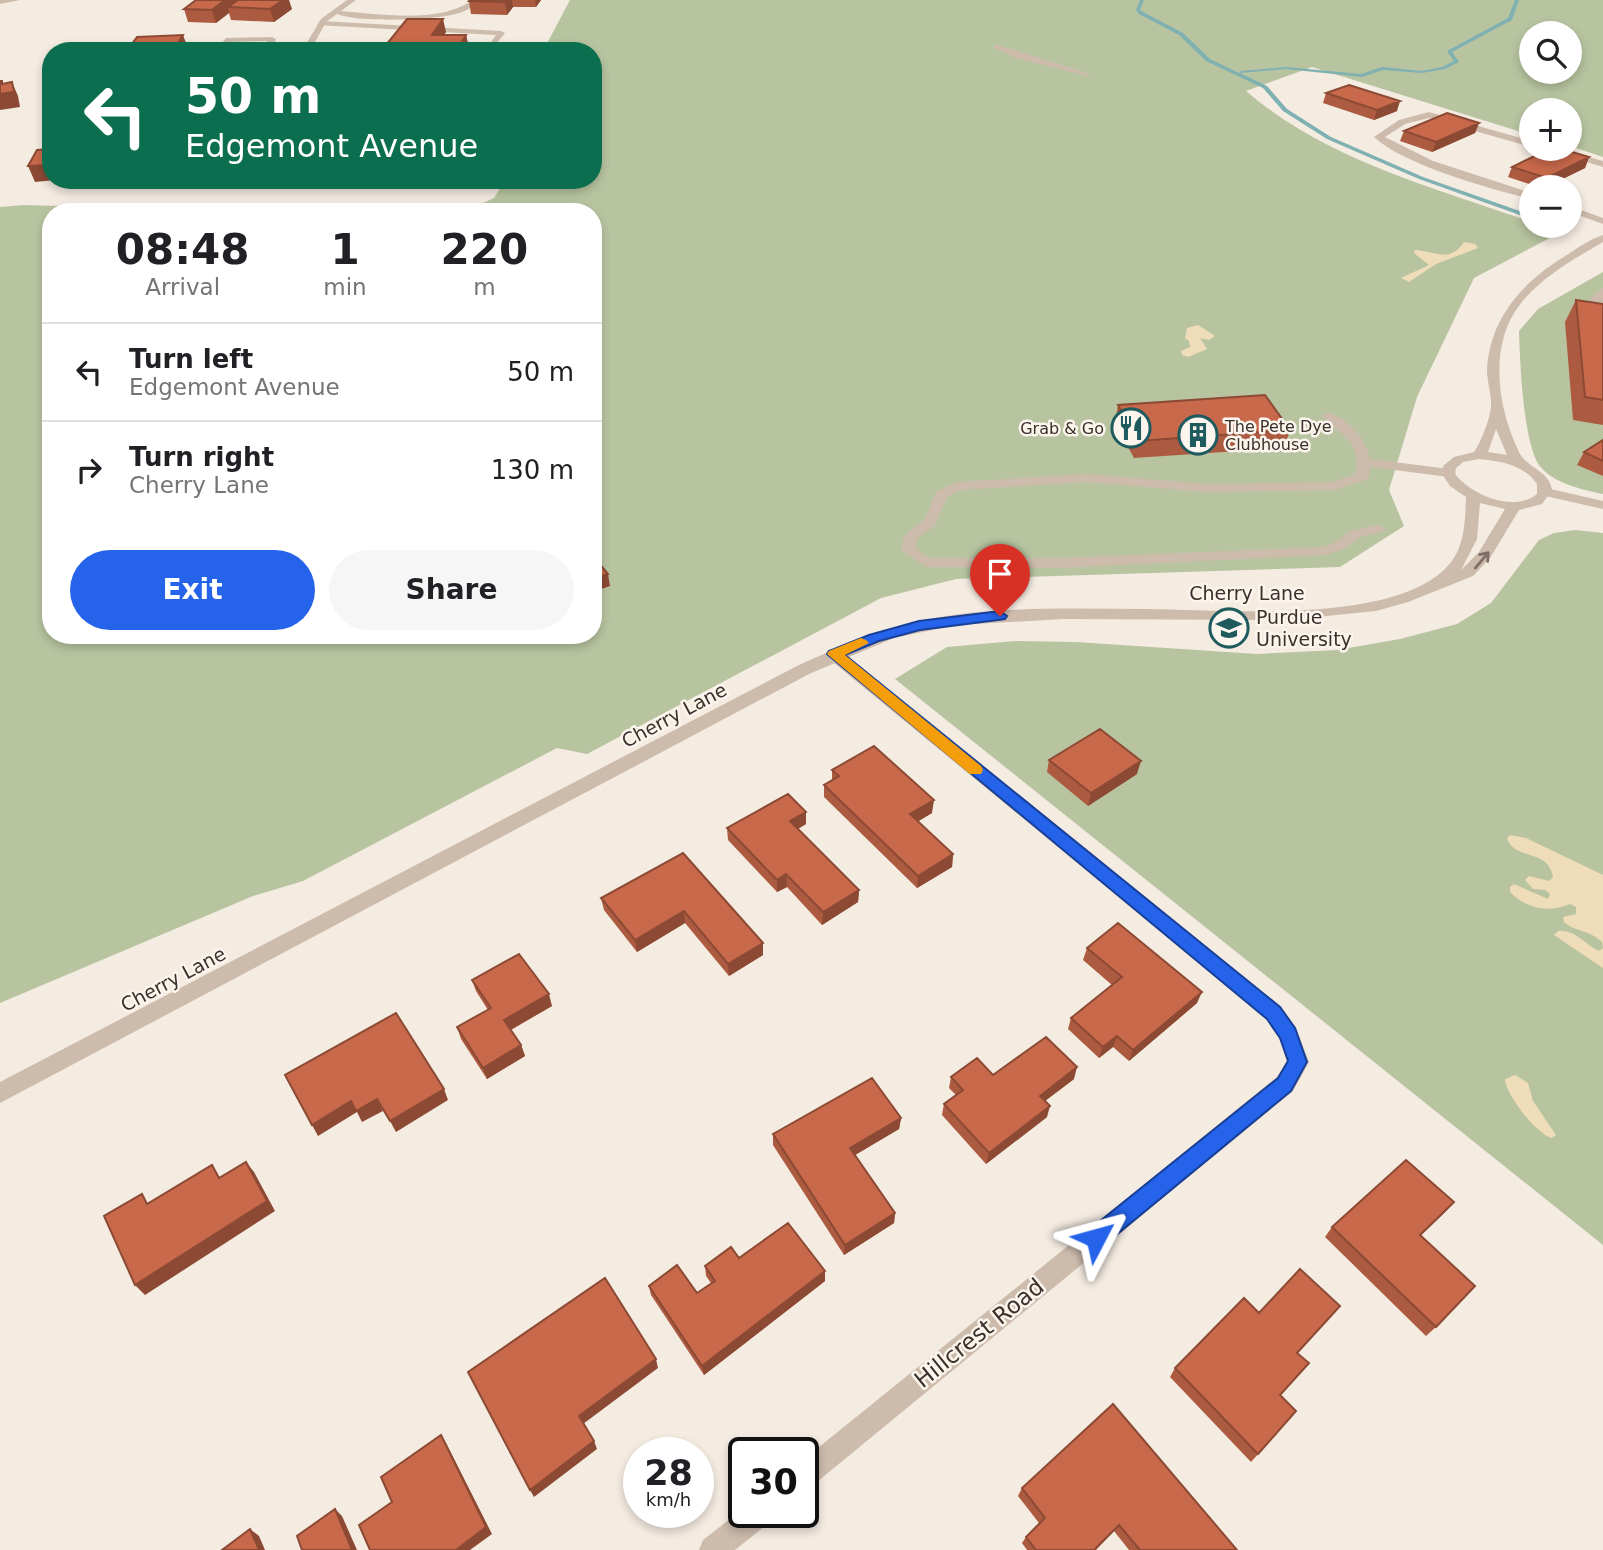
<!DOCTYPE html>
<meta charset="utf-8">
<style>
:root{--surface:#fff;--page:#f6f6f6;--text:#202124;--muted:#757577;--line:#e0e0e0;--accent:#2563eb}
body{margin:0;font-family:"DejaVu Sans",sans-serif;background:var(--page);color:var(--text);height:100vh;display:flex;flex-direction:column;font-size:26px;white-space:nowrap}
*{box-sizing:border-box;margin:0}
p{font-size:23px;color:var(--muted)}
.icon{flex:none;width:38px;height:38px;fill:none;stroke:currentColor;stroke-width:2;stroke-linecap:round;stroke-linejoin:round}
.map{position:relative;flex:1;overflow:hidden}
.side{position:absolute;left:42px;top:203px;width:560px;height:441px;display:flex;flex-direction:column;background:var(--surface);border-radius:28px;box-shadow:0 4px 10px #0003}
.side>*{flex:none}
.hud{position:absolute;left:42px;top:42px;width:560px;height:147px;border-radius:28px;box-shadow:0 4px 10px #0003;background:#0b6e4f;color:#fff;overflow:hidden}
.buttons{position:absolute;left:1519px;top:21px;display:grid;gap:14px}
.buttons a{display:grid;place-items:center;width:63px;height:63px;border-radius:50%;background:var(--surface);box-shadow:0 4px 10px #0003;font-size:35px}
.speed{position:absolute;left:623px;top:1437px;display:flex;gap:14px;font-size:35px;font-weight:700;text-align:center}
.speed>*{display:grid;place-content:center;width:91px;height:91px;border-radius:50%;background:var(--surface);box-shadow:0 4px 10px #0003;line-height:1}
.speed small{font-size:18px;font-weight:400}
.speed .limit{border:4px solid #111;border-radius:10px;background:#fff;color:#111}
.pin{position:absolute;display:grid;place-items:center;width:60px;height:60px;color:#fff;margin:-72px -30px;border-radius:50% 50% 50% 0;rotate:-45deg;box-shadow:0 0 7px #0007}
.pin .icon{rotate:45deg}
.me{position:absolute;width:77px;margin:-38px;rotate:51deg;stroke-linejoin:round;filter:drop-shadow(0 0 5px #0008)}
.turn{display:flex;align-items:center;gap:24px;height:147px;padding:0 28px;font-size:32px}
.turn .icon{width:91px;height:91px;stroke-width:2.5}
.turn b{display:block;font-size:49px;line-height:60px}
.eta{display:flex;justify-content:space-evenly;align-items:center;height:119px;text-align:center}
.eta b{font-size:42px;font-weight:600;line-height:49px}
.action{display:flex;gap:14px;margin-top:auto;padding:14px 28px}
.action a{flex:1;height:80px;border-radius:42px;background:var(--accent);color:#fff;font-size:28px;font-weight:600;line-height:80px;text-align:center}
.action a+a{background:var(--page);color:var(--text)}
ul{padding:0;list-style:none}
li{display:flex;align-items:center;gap:21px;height:98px;padding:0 28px;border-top:2px solid var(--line)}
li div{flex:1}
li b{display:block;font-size:26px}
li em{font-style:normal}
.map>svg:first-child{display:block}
.green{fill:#b8c4a0;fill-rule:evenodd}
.sand{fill:#efdcb8}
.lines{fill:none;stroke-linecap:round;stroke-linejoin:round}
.stream{fill:#7fb0b2;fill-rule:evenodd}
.service{fill:#cdbbac;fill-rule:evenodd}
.minor{fill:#cdbbac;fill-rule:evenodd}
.tertiary{fill:#cdbbac;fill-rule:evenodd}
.wall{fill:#ac5a40}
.shaded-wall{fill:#8c4a34}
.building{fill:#c8694b;stroke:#8c4a34;stroke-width:2}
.oneway{stroke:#7d6f65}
.route{fill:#2563eb;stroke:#184099;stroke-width:2}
.slow{fill:#f59e0b}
.labels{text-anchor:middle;stroke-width:5;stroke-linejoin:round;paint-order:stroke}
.far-poi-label{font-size:16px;fill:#3b302b;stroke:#fbf5ee;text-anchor:start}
.street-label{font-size:19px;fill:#3b302b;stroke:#fbf5ee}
.poi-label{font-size:19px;fill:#3b302b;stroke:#fbf5ee;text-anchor:start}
.near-street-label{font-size:23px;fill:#3b302b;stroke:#fbf5ee}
</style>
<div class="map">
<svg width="1603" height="1550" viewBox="0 0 1603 1550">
<rect width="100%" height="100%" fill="#f4ebe1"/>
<!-- green -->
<path class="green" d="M 570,0 L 1603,0 L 1603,157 L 1570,146 L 1570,110 L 1531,110 L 1531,135 L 1312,67 L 1246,91 C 1326,160 1433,187 1531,222 L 1531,226 L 1543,226 L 1561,232 L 1474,278 L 1417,397 L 1389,490 L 1404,526 L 1340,567 L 956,579 L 881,598 L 587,754 L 557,748 L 303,881 L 253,896 L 0,1003 L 0,207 L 23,205 L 299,212 L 51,212 L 51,635 L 593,635 L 593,212 L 463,212 L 494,198 L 505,180 L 593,180 L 593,51 L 543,51 ZM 1531,33 L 1570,33 L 1570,72 L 1531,72 Z
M 1603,272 L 1603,494 C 1583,490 1552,483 1539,465 C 1523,441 1520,361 1519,331 L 1538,309 Z
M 1575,530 L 1603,533 L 1603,1245 L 895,679 L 947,647 L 1015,641 L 1076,642 L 1257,654 L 1337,650 L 1400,639 L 1457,624 L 1491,603 L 1539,540 L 1554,533 Z"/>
<!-- sand -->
<path class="sand" d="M 1464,242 L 1475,244 L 1478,248 L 1436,264 L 1409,282 L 1401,278 L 1429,265 L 1414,253 L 1415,250 C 1435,251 1449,264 1464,242 Z
M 1198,325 L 1215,336 L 1209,340 L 1200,338 L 1207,349 L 1188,357 L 1182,355 L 1181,351 L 1190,347 L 1189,341 L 1185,338 L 1187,328 Z
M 1510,835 L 1526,838 L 1603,875 L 1603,968 L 1554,935 L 1558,931 C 1575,929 1585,945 1599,951 L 1603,948 L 1602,942 C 1588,929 1575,932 1564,922 L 1563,917 L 1576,914 L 1576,907 L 1570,904 C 1550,913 1526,909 1510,892 L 1510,887 L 1514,884 L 1548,899 L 1550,894 L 1545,890 L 1533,889 L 1525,880 L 1529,876 L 1549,881 L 1553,877 C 1548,848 1516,861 1507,839 Z
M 1515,1075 L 1528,1083 L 1533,1101 L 1556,1135 L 1552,1138 C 1536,1134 1505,1093 1505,1079 Z"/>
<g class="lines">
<!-- stream -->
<path class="stream" d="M 1140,0 L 1144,0 L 1140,10 L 1143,12 L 1183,33 L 1210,59 L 1239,73 L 1241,71 L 1286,67 L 1361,74 L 1382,67 L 1422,71 L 1442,67 L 1454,61 L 1447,51 L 1508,18 L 1515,0 L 1519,0 L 1512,20 L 1452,52 L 1459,62 L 1445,69 L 1422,73 L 1383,70 L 1362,77 L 1286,69 L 1240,73 L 1267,86 L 1287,109 L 1331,137 L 1423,177 L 1531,215 L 1531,219 L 1419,179 L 1327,139 L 1283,111 L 1263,88 L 1206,61 L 1179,35 L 1139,14 L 1136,10 Z"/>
<!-- service -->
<path class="service" d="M 472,0 L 481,0 C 472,8 463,13 451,15 C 429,20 354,23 335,13 L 339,11 C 377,14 441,24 472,0 Z
M 320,21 L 501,31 L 505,33 L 491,50 L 487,48 L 496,35 L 317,25 Z
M 272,37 L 276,39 L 271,51 L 263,51 L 267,41 L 228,42 L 223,51 L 215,51 L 226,38 Z
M 994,44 L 1091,74 L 1087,76 L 1016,58 L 994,48 Z
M 1429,112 L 1531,141 L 1531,147 L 1429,118 L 1405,124 L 1385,137 L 1433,161 L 1531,193 L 1531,199 C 1490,189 1404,165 1374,137 L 1399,120 Z
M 1544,149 L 1558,149 L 1603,161 L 1603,167 Z
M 188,180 L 199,180 L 188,189 L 183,186 Z
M 1570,206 L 1603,218 L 1603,224 L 1570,212 Z
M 1603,288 L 1603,305 L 1591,301 L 1591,297 Z
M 1328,412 C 1348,419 1366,438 1370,459 L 1449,469 L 1456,473 L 1449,477 L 1371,467 L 1368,479 L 1335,490 L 1206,492 L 1085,482 L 959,490 L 947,497 L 935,525 L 917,539 L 916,549 L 930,558 L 1060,558 L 1323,547 L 1334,543 L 1350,531 L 1378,525 L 1385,529 L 1383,532 L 1360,537 L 1344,549 L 1325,555 L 1060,568 L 927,567 L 902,551 L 903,537 L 925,519 L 936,492 L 957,482 L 1085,474 L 1206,484 L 1333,482 L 1356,474 C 1361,439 1342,437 1322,416 Z
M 1546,488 L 1603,501 L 1603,509 L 1541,495 L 1539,492 Z"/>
<!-- minor -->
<path class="minor" d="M 0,0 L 20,0 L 0,4 Z
M 347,0 L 356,0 L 326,22 L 310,51 L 302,51 L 321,19 Z
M 834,649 L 840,650 L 1281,1007 L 1296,1028 L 1309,1062 L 1293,1091 L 812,1486 L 803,1490 L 803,1460 L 1277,1077 L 1287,1061 L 1280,1038 L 1267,1019 L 828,658 L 826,654 L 828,650 Z
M 744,1508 L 744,1512 L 774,1512 L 770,1522 L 735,1550 L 699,1550 L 703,1540 Z"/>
<!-- tertiary -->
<path class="tertiary" d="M 1603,235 L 1603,242 C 1574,259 1543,276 1521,303 C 1488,344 1497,407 1519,452 C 1526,468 1549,470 1552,490 L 1542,504 L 1519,510 L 1490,558 L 1473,576 L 1408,602 L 1376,611 L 1286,620 L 1063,619 L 956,625 L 894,638 L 809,674 L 0,1103 L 0,1082 L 797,666 C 855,639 915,617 979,612 C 1036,607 1093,609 1149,609 C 1226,610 1386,624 1444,570 C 1465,551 1465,523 1466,497 L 1450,486 L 1442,474 L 1443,466 L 1454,457 L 1474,452 C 1481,442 1490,419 1491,407 C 1492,396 1487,382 1487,370 C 1490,315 1526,279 1570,253 C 1580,246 1591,239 1603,235 ZM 1496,429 L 1507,455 L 1488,452 ZM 1479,459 C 1501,461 1524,465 1537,484 L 1537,494 C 1514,513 1471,495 1455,474 L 1456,468 L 1463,462 ZM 1480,503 L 1505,509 L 1479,552 L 1461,570 L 1477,539 Z"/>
</g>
<!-- wall -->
<path class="wall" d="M 196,0 L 292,9 L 274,22 L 231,20 L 229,13 L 216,23 L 188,22 L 184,9 Z
M 470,0 L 541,0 L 536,7 L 513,7 L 507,15 L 471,14 L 469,1 Z
M 446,32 L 444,35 L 466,35 L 469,48 L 467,51 L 388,51 L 386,45 Z
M 1326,93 L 1397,111 L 1374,120 L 1323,103 Z
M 1479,123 L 1475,133 L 1432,152 L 1400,141 L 1404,131 Z
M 1589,157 L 1585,168 L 1546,187 L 1538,187 L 1508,177 L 1512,167 Z
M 357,180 L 396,180 L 388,185 Z
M 1576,300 L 1603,304 L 1603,425 L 1573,420 L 1565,322 Z
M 1118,405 L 1290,430 L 1284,448 L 1134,458 L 1115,423 Z
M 1603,440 L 1603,476 L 1577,465 L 1584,452 Z
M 1049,760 L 1137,774 L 1088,806 L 1047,772 Z
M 832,770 L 932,813 L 918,821 L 953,854 L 952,867 L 917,888 L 824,797 L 824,785 L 832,780 Z
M 806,824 L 798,829 L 859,890 L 858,902 L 822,925 L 787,887 L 777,892 L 728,840 L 727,828 Z
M 683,853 L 763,943 L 763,955 L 729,976 L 685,923 L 637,952 L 604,910 L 601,898 Z
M 1087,948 L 1197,1003 L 1129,1061 L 1113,1047 L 1099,1058 L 1068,1029 L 1071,1018 L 1112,985 L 1083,960 Z
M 472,980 L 552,1006 L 511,1030 L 521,1045 L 525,1056 L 487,1079 L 461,1039 L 457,1027 L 488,1010 L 476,991 Z
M 993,1075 L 1074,1079 L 1045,1101 L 1047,1117 L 986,1164 L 942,1115 L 944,1104 L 956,1095 L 949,1088 L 951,1077 Z
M 901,1118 L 899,1129 L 855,1155 L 895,1213 L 894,1223 L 844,1255 L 773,1145 L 773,1134 Z
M 1445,1212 L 1420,1236 L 1436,1327 L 1426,1336 L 1325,1237 L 1332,1227 Z
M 705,1266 L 825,1281 L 704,1375 L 651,1295 L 649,1286 L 697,1293 L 711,1283 L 706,1276 Z
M 1298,1353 L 1280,1395 L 1296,1411 L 1251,1462 L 1170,1377 L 1175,1368 Z
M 1022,1488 L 1237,1550 L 1129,1550 L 1114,1531 L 1096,1550 L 1027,1550 L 1022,1543 L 1026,1537 L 1039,1523 L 1018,1496 Z"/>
<!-- shaded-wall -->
<path class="shaded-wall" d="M 225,0 L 246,0 L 228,7 L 229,13 L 216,23 L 212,10 Z
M 283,0 L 289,0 L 292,9 L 274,22 L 270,9 Z
M 507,0 L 512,0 L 513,7 L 507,15 L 505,2 Z
M 535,0 L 541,0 L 536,7 Z
M 443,19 L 446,32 L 437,45 L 432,35 Z
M 183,35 L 188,48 L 186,51 L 173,51 Z
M 466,35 L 469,48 L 467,51 L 461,51 L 460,45 Z
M 12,82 L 18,96 L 20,107 L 0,110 L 0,94 L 7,93 Z
M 1400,101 L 1397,111 L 1374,120 L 1377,110 Z
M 1479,123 L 1475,133 L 1432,152 L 1436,142 Z
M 1589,157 L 1585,168 L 1546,187 L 1543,187 L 1547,178 Z
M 51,165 L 51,180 L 55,180 L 35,182 L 28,166 Z
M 387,180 L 396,180 L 388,185 Z
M 608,574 L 610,586 L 593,592 L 593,579 Z
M 1141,761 L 1137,774 L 1088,806 L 1091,793 Z
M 934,800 L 932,813 L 909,827 L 910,814 Z
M 806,812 L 806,824 L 790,833 L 790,821 Z
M 953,854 L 952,867 L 917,888 L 918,876 Z
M 786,874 L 787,887 L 777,892 L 777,880 Z
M 859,890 L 858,902 L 822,925 L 823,912 Z
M 684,911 L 685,923 L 637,952 L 635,940 Z
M 763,943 L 763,955 L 729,976 L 728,964 Z
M 1202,992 L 1197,1003 L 1129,1061 L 1133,1050 Z
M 549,994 L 552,1006 L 508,1031 L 504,1020 Z
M 1117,1036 L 1113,1047 L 1099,1058 L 1103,1047 Z
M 521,1045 L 525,1056 L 487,1079 L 483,1068 Z
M 1077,1067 L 1074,1079 L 1037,1107 L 1040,1096 Z
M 444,1089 L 448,1100 L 396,1132 L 390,1121 Z
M 377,1099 L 383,1111 L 362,1122 L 357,1112 L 318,1136 L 312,1125 L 351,1101 Z
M 1050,1106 L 1047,1117 L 986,1164 L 989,1153 Z
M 901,1118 L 899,1129 L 850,1158 L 850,1148 Z
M 246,1162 L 254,1172 L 275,1211 L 145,1295 L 135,1285 Z
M 1454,1202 L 1445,1212 L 1411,1245 L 1420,1235 Z
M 895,1213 L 894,1223 L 844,1255 L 845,1245 Z
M 825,1271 L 825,1281 L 704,1375 L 702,1366 Z
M 656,1359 L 658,1368 L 583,1424 L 579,1416 Z
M 441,1435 L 446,1443 L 492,1534 L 470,1550 L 456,1550 Z
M 594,1441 L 597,1449 L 534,1497 L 530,1490 Z
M 335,1509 L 342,1516 L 357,1550 L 352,1550 Z
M 250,1529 L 259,1536 L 265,1550 L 259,1550 Z"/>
<!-- building -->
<path class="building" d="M 196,0 L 225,0 L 212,10 L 184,9 Z
M 238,0 L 283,0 L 270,9 L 228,7 Z
M 470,0 L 507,0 L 505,2 L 469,1 Z
M 407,19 L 443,19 L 432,35 L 466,35 L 460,45 L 386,45 Z
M 183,35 L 173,51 L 127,51 L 137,37 Z
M 0,81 L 2,81 L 2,84 L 12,82 L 14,92 L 0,94 Z
M 1349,85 L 1400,101 L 1377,110 L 1326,93 Z
M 1447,113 L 1479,123 L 1436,142 L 1404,131 Z
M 51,149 L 51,165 L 28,166 L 37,150 Z
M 1549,149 L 1562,149 L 1589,157 L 1547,178 L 1512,167 Z
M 1576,300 L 1603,304 L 1603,400 L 1585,397 Z
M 1265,395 L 1290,430 L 1138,441 L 1118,405 Z
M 1603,440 L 1603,461 L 1584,452 Z
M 593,556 L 608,574 L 593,579 Z
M 1100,729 L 1141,761 L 1091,793 L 1049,760 Z
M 874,746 L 934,800 L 910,814 L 953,854 L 918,876 L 824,785 L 839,776 L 832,770 Z
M 788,794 L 806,812 L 790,821 L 859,890 L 823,912 L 786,874 L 777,880 L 727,828 Z
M 683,853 L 763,943 L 728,964 L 684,911 L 635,940 L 601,898 Z
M 1118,923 L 1202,992 L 1133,1050 L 1117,1036 L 1103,1047 L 1071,1018 L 1122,977 L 1087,948 Z
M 519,954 L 549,994 L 504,1020 L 521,1045 L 483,1068 L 457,1027 L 491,1008 L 472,980 Z
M 396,1013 L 444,1089 L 390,1121 L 377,1099 L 356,1111 L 351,1101 L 312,1125 L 285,1075 Z
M 1046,1037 L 1077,1067 L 1040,1096 L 1050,1106 L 989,1153 L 944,1104 L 963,1090 L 951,1077 L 977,1058 L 993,1075 Z
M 872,1078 L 901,1118 L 850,1148 L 895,1213 L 845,1245 L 773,1134 Z
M 1406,1160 L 1454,1202 L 1420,1235 L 1475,1286 L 1436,1327 L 1332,1227 Z
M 246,1162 L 267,1201 L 135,1285 L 104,1216 L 142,1194 L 147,1204 L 212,1165 L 219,1178 Z
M 788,1223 L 825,1271 L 702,1366 L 649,1286 L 677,1265 L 697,1293 L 715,1281 L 705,1266 L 731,1247 L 739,1258 Z
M 1300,1269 L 1340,1306 L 1297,1353 L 1309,1363 L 1280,1395 L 1296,1411 L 1258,1454 L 1175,1368 L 1244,1298 L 1259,1313 Z
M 605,1278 L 656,1359 L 579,1416 L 594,1441 L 530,1490 L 468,1372 Z
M 1113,1404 L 1237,1550 L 1140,1550 L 1119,1525 L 1094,1550 L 1036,1550 L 1026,1537 L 1045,1518 L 1022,1488 Z
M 441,1435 L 486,1527 L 456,1550 L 370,1550 L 359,1525 L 392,1502 L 381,1477 Z
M 335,1509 L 352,1550 L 302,1550 L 297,1536 Z
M 250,1529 L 259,1550 L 222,1550 Z"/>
<!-- one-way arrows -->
<defs><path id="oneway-shaft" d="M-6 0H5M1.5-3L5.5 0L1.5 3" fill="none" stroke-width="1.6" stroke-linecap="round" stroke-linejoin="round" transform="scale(1.75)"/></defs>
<use class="oneway" href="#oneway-shaft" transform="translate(1482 560) rotate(-50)"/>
<!-- route -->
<path class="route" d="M 1000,611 L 1007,616 L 1005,619 L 920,630 L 879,641 L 845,655 L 1280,1007 L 1295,1028 L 1307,1062 L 1291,1091 L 1104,1245 L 1096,1248 L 1089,1245 L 1085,1238 L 1089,1230 L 1278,1078 L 1288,1061 L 1280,1038 L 1267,1019 L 827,654 L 829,651 L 869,635 L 919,621 Z"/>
<!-- slow -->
<path class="slow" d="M 861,638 L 866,640 L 869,643 L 845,655 L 981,766 L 983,770 L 981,774 L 970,774 L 827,654 L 829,651 Z"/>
<!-- icons -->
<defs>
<g id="restaurant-ring" transform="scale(2.0125)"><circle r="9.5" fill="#fbf5ee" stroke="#1f5a5e" stroke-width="1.5"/><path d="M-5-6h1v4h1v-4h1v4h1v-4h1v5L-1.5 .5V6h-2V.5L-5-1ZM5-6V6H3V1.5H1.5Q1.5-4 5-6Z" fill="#1f5a5e"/></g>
<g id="building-ring" transform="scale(2.0125)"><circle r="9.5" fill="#fbf5ee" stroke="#1f5a5e" stroke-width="1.5"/><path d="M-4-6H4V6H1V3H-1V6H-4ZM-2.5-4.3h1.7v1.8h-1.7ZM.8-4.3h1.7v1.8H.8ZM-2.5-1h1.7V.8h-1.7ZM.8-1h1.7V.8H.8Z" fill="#1f5a5e"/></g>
<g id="university-ring" transform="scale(2.0125)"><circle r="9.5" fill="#fbf5ee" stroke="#1f5a5e" stroke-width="1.5"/><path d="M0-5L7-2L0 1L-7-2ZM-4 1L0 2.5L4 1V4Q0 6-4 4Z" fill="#1f5a5e"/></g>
</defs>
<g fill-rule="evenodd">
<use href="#restaurant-ring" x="1131" y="428"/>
<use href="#building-ring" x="1198" y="435"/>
<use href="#university-ring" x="1229" y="628"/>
</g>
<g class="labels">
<!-- far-poi labels -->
<g class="far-poi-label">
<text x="1225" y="432">The Pete Dye<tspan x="1225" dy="18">Clubhouse</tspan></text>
<text x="1104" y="434" text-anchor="end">Grab &amp; Go</text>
</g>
<!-- street labels -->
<g class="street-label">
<text x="1247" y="600">Cherry Lane</text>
<text transform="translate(674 715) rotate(-28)" y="7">Cherry Lane</text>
<text transform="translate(173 979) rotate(-28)" y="7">Cherry Lane</text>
</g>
<!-- poi labels -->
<g class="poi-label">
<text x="1256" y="624">Purdue<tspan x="1256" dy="22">University</tspan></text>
</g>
<!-- near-street labels -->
<g class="near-street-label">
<text transform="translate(979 1333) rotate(-39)" y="8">Hillcrest Road</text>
</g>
</g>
</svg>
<div class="buttons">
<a><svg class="icon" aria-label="search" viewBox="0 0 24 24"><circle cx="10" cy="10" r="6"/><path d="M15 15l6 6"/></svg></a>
<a>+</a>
<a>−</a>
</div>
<div class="speed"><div>28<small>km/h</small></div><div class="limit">30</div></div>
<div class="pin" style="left:1000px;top:616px;background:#d93025"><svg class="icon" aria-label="arrive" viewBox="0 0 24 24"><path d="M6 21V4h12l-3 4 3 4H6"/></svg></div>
<svg class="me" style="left:1096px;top:1238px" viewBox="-20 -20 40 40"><path d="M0-17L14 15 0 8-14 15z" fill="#2563eb" stroke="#fff" stroke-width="4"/></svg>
<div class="hud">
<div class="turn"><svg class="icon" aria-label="left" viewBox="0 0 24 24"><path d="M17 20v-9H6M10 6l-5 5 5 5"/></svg><div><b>50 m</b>Edgemont Avenue</div></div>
</div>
<section class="side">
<div class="eta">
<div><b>08:48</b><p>Arrival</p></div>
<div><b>1</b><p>min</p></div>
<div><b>220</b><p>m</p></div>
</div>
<ul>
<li><svg class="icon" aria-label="left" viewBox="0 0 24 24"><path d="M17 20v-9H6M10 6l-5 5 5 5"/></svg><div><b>Turn left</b><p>Edgemont Avenue</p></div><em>50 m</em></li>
<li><svg class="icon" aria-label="right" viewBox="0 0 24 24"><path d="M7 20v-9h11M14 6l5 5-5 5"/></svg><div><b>Turn right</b><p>Cherry Lane</p></div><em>130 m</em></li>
</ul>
<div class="action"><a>Exit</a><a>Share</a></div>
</section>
</div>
